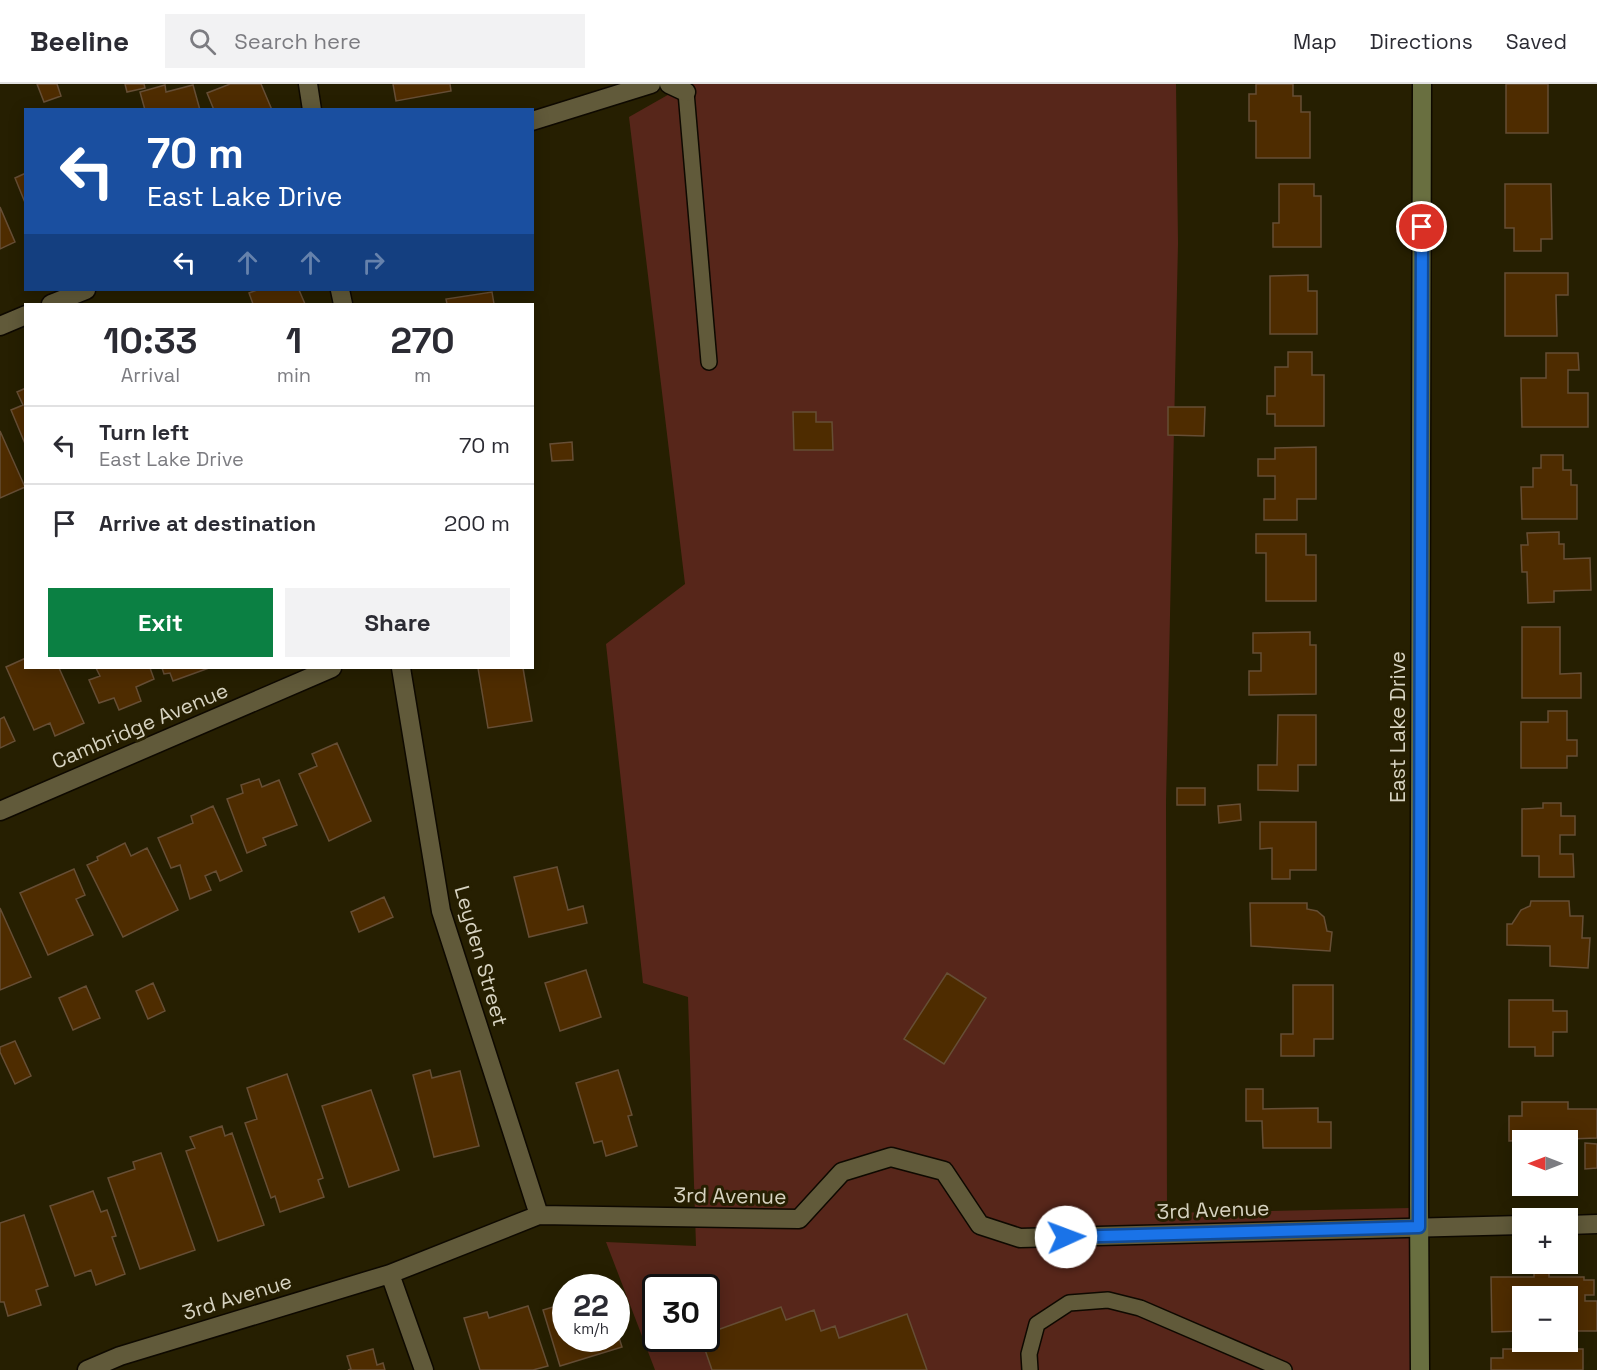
<!DOCTYPE html>
<meta charset="utf-8">
<style>
:root{--surface:#fff;--page:#f2f2f3;--text:#2b2b33;--muted:#7c7c81;--line:#e1e1e2;--accent:#0b8043}
body{margin:0;font-family:"Space Grotesk",sans-serif;background:var(--page);color:var(--text);height:100vh;display:flex;flex-direction:column;font-size:22px;white-space:nowrap}
*{box-sizing:border-box;margin:0}
p{font-size:20px;color:var(--muted)}
.icon{flex:none;width:33px;height:33px;fill:none;stroke:currentColor;stroke-width:2;stroke-linecap:round;stroke-linejoin:round}
.map{position:relative;flex:1;overflow:hidden}
.panel{position:absolute;left:24px;top:219px;width:510px;height:366px;display:flex;flex-direction:column;background:var(--surface);border-radius:0px;box-shadow:0 3px 15px #0003}
.panel>*{flex:none}
.hud{position:absolute;left:24px;top:24px;width:510px;height:183px;border-radius:0px;box-shadow:0 3px 15px #0003;background:#1a4fa0;color:#fff;overflow:hidden}
.needle{width:39px;rotate:270deg}
.buttons{position:absolute;left:1512px;top:1046px;display:grid;gap:12px}
.buttons a{display:grid;place-items:center;width:66px;height:66px;border-radius:0px;background:var(--surface);box-shadow:0 3px 15px #0003;font-size:30px}
.speed{position:absolute;left:552px;top:1190px;display:flex;gap:12px;font-size:30px;font-weight:700;text-align:center}
.speed>*{display:grid;place-content:center;width:78px;height:78px;border-radius:50%;background:var(--surface);box-shadow:0 3px 15px #0003;line-height:1}
.speed small{font-size:15px;font-weight:400}
.speed .limit{border:3px solid #111;border-radius:9px;background:#fff;color:#111}
.pin{position:absolute;display:grid;place-items:center;width:51px;height:51px;color:#fff;margin:-26px;border:3px solid #fff;border-radius:50%;box-shadow:0 2px 6px #0007}
.me{position:absolute;width:66px;margin:-33px;rotate:88deg;stroke-linejoin:round;filter:drop-shadow(0 0 4px #0008)}
.turn{display:flex;align-items:center;gap:21px;height:126px;padding:0 24px;font-size:27px}
.turn .icon{width:78px;height:78px;stroke-width:2.5}
.turn b{display:block;font-size:42px;line-height:51px}
.lanes{display:flex;align-items:center;height:57px;padding:0 24px;background:#0003;justify-content:center;gap:30px;direction:ltr}
.lanes .off{opacity:.35}
.eta{display:flex;justify-content:space-evenly;align-items:center;height:102px;text-align:center}
.eta b{font-size:36px;font-weight:700;line-height:42px}
.button{display:flex;gap:12px;margin-top:auto;padding:12px 24px}
.button a{flex:1;height:69px;border-radius:0px;background:var(--accent);color:#fff;font-size:24px;font-weight:700;line-height:69px;text-align:center}
.button a+a{background:var(--page);color:var(--text)}
ul{padding:0;list-style:none}
li{display:flex;align-items:center;gap:18px;height:78px;padding:0 24px;border-top:2px solid var(--line)}
li div{flex:1}
li b{display:block;font-size:22px}
li em{font-style:normal}
header{display:flex;align-items:center;gap:36px;box-sizing:border-box;height:84px;padding:0 30px;background:var(--surface);border-bottom:2px solid var(--line)}
header strong{font-size:28px}
nav{display:flex;gap:33px;margin-inline-start:auto;font-size:21px}
.search{width:420px;height:54px;background:var(--page);display:flex;align-items:center;gap:15px;box-sizing:border-box;padding:0 21px;border-radius:0px;color:var(--muted);font-size:22px}
.map>svg:first-child{display:block}
.green{fill:#57261a;fill-rule:evenodd}
.building{fill:#4e2c00;stroke:#664e35;stroke-width:1.5}
.lines{fill:none;stroke-linecap:round;stroke-linejoin:round}
.lane-casing{stroke:#0e0900;stroke-width:18}
.street-casing{stroke:#0e0900;stroke-width:21}
.secondary-casing{stroke:#0e0900;stroke-width:21}
.lane{stroke:#615a3a;stroke-width:15}
.street{stroke:#615a3a;stroke-width:18}
.secondary{stroke:#696f40;stroke-width:18}
.route-casing{stroke:#114b97;stroke-width:15}
.route{stroke:#1a73e8;stroke-width:10}
.labels{text-anchor:middle;stroke-width:6;stroke-linejoin:round;paint-order:stroke}
.street-label{font-size:21px;fill:#d7d3c1;stroke:#261f01}
</style>
<header>
<strong>Beeline</strong>
<div class="search"><svg class="icon" aria-label="search" viewBox="0 0 24 24"><circle cx="10" cy="10" r="6"/><path d="M15 15l6 6"/></svg>Search here</div>
<nav><a>Map</a><a>Directions</a><a>Saved</a></nav>
</header>
<div class="map">
<svg width="1597" height="1286" viewBox="0 0 1597 1286">
<rect width="100%" height="100%" fill="#261f01"/>
<!-- green -->
<path class="green" d="M 687,0 L 1176,0 L 1178,159 L 1166,718 L 1167,1129 L 1410,1124 L 1415,1286 L 655,1286 L 606,1158 L 696,1162 L 688,913 L 643,899 L 606,560 L 685,500 L 629,33 ZM 656,1203 L 706,1203 L 706,1254 L 656,1254 Z"/>
<!-- building -->
<path class="building" d="M 37,0 L 57,0 L 61,12 L 44,18 Z
M 125,0 L 144,0 L 145,4 L 127,8 Z
M 230,0 L 261,0 L 272,26 L 214,26 L 207,9 Z
M 393,0 L 450,0 L 451,7 L 396,17 Z
M 1256,0 L 1293,0 L 1293,12 L 1301,12 L 1301,28 L 1310,28 L 1310,74 L 1256,74 L 1256,37 L 1249,37 L 1249,10 L 1256,10 Z
M 1506,0 L 1548,0 L 1548,49 L 1506,49 Z
M 165,1 L 166,8 L 193,1 L 200,26 L 145,26 L 140,8 Z
M 26,89 L 26,121 L 15,94 Z
M 1279,100 L 1314,100 L 1314,112 L 1321,112 L 1321,163 L 1273,163 L 1273,139 L 1279,139 Z
M 1505,100 L 1551,100 L 1552,155 L 1541,155 L 1541,167 L 1514,167 L 1514,144 L 1505,144 Z
M 0,123 L 15,158 L 0,165 Z
M 1505,189 L 1568,189 L 1568,211 L 1556,211 L 1557,252 L 1505,252 Z
M 1308,191 L 1308,207 L 1317,207 L 1317,250 L 1270,250 L 1270,192 Z
M 257,206 L 299,206 L 305,220 L 253,220 L 249,209 Z
M 492,208 L 494,220 L 447,220 L 446,215 Z
M 1288,268 L 1312,268 L 1312,291 L 1324,291 L 1324,342 L 1275,342 L 1275,330 L 1267,330 L 1267,312 L 1275,312 L 1275,283 L 1288,283 Z
M 1546,269 L 1578,269 L 1579,286 L 1568,286 L 1568,309 L 1588,309 L 1588,343 L 1522,343 L 1521,294 L 1546,294 Z
M 26,304 L 26,362 L 11,326 L 23,321 L 17,308 Z
M 1168,323 L 1205,323 L 1204,352 L 1168,351 Z
M 793,328 L 816,328 L 816,338 L 832,338 L 833,366 L 794,366 Z
M 0,347 L 25,403 L 0,414 Z
M 572,358 L 573,376 L 552,377 L 550,360 Z
M 1316,363 L 1316,415 L 1297,415 L 1297,436 L 1264,436 L 1264,415 L 1275,415 L 1275,392 L 1258,392 L 1258,375 L 1275,375 L 1275,364 Z
M 1541,371 L 1563,371 L 1563,386 L 1571,386 L 1571,401 L 1577,401 L 1577,435 L 1522,435 L 1521,403 L 1533,403 L 1533,384 L 1541,384 Z
M 1559,448 L 1559,460 L 1564,460 L 1564,475 L 1590,474 L 1591,506 L 1554,507 L 1554,518 L 1528,519 L 1527,488 L 1522,488 L 1521,461 L 1528,461 L 1527,449 Z
M 1256,450 L 1306,450 L 1306,471 L 1316,471 L 1316,517 L 1266,517 L 1266,469 L 1256,469 Z
M 1522,543 L 1560,543 L 1560,590 L 1581,589 L 1581,614 L 1522,614 Z
M 1310,548 L 1310,561 L 1316,561 L 1316,610 L 1249,611 L 1249,587 L 1261,587 L 1261,569 L 1253,569 L 1253,549 Z
M 26,574 L 26,584 L 59,584 L 84,639 L 55,652 L 50,639 L 34,646 L 6,583 Z
M 96,584 L 150,584 L 154,595 L 136,603 L 141,617 L 119,626 L 114,614 L 99,619 L 89,596 L 100,592 Z
M 162,584 L 209,584 L 173,597 L 170,589 L 164,590 Z
M 478,584 L 523,584 L 532,637 L 488,644 Z
M 1548,627 L 1567,627 L 1567,656 L 1577,656 L 1577,672 L 1567,672 L 1567,684 L 1521,684 L 1521,638 L 1548,638 Z
M 1278,631 L 1316,631 L 1316,681 L 1298,681 L 1298,707 L 1258,706 L 1258,681 L 1277,681 Z
M 4,633 L 15,657 L 0,664 L 0,635 Z
M 337,659 L 371,737 L 329,757 L 299,690 L 317,682 L 312,670 Z
M 259,695 L 262,703 L 279,696 L 297,741 L 263,754 L 266,761 L 247,769 L 227,715 L 243,709 L 241,701 Z
M 1177,704 L 1205,704 L 1205,721 L 1177,721 Z
M 1543,719 L 1561,719 L 1561,732 L 1575,732 L 1575,751 L 1560,751 L 1560,770 L 1573,770 L 1574,793 L 1539,793 L 1539,772 L 1522,772 L 1522,725 L 1543,724 Z
M 1240,720 L 1241,736 L 1219,739 L 1218,722 Z
M 213,722 L 242,787 L 220,797 L 216,787 L 205,792 L 211,806 L 190,815 L 180,781 L 171,784 L 158,754 L 193,739 L 191,732 Z
M 1260,738 L 1316,738 L 1316,786 L 1290,786 L 1290,795 L 1272,795 L 1272,764 L 1260,765 Z
M 125,759 L 131,772 L 147,764 L 178,826 L 123,853 L 87,781 L 98,776 L 97,773 Z
M 557,783 L 568,826 L 583,822 L 587,839 L 529,853 L 514,793 Z
M 74,785 L 85,811 L 76,815 L 93,851 L 48,871 L 20,809 Z
M 384,813 L 393,833 L 359,848 L 351,828 Z
M 1531,817 L 1569,817 L 1570,832 L 1583,832 L 1582,854 L 1590,854 L 1588,884 L 1550,882 L 1550,862 L 1507,861 L 1507,840 L 1512,840 L 1521,826 L 1530,822 Z
M 1250,819 L 1307,819 L 1307,825 L 1317,827 L 1324,833 L 1327,847 L 1332,848 L 1330,867 L 1251,862 Z
M 0,824 L 31,893 L 0,906 Z
M 586,886 L 601,933 L 560,947 L 545,899 Z
M 947,889 L 986,914 L 944,980 L 904,955 Z
M 153,899 L 165,927 L 148,935 L 136,907 Z
M 1293,901 L 1333,901 L 1333,955 L 1314,955 L 1314,972 L 1281,972 L 1281,950 L 1293,950 Z
M 86,902 L 100,934 L 73,946 L 59,914 Z
M 1509,916 L 1553,916 L 1553,927 L 1567,927 L 1567,948 L 1553,948 L 1553,972 L 1535,972 L 1535,963 L 1509,963 Z
M 15,957 L 31,992 L 15,1000 L 0,968 L 0,963 Z
M 430,986 L 432,994 L 460,987 L 479,1062 L 434,1073 L 413,991 Z
M 618,986 L 632,1031 L 628,1032 L 637,1062 L 606,1072 L 602,1057 L 594,1059 L 576,999 Z
M 287,990 L 323,1094 L 318,1096 L 324,1113 L 280,1128 L 275,1112 L 271,1114 L 245,1039 L 257,1035 L 247,1004 Z
M 1246,1005 L 1263,1005 L 1263,1025 L 1318,1024 L 1318,1038 L 1331,1038 L 1331,1064 L 1263,1064 L 1262,1037 L 1246,1037 Z
M 371,1006 L 399,1086 L 349,1103 L 322,1022 Z
M 1522,1018 L 1568,1018 L 1568,1025 L 1597,1025 L 1597,1054 L 1509,1057 L 1509,1032 L 1522,1032 Z
M 222,1042 L 225,1052 L 232,1049 L 264,1141 L 218,1157 L 186,1067 L 195,1064 L 190,1053 Z
M 1585,1059 L 1597,1060 L 1597,1084 L 1585,1085 Z
M 161,1069 L 195,1166 L 140,1185 L 108,1094 L 135,1085 L 133,1078 Z
M 93,1107 L 101,1128 L 107,1126 L 116,1152 L 112,1153 L 125,1190 L 96,1201 L 91,1186 L 75,1192 L 50,1122 Z
M 24,1131 L 48,1202 L 36,1206 L 41,1221 L 8,1232 L 4,1218 L 0,1218 L 0,1139 Z
M 1534,1189 L 1549,1189 L 1549,1193 L 1584,1193 L 1584,1196 L 1594,1196 L 1594,1211 L 1585,1211 L 1585,1217 L 1597,1217 L 1597,1247 L 1568,1247 L 1568,1212 L 1522,1212 L 1522,1247 L 1492,1248 L 1491,1193 L 1534,1193 Z
M 566,1219 L 566,1254 L 616,1254 L 616,1244 L 622,1263 L 560,1282 L 543,1226 Z
M 528,1222 L 548,1282 L 533,1286 L 480,1286 L 464,1234 L 487,1228 L 489,1234 Z
M 781,1223 L 786,1236 L 814,1226 L 821,1247 L 835,1242 L 839,1254 L 907,1230 L 927,1286 L 712,1286 L 701,1254 L 706,1254 L 706,1250 Z
M 373,1265 L 377,1281 L 383,1279 L 385,1286 L 348,1286 L 351,1285 L 347,1272 Z
M 1503,1265 L 1583,1265 L 1583,1286 L 1491,1286 L 1491,1274 L 1503,1274 Z"/>
<g class="lines">
<!-- lane casing -->
<g class="lane-casing">
<path id="lane" d="M 686,8 L 709,278
M 1030,1286 L 1029,1270 L 1037,1240 L 1069,1219 L 1108,1216 L 1140,1224 L 1284,1286"/>
</g>
<!-- street casing -->
<g class="street-casing">
<path id="street" d="M 308,0 L 312,26
M 669,0 L 686,8
M 532,37 L 651,0
M 340,206 L 343,220
M 51,220 L 86,206
M 0,242 L 26,231
M 401,584 L 441,827 L 539,1131
M 0,727 L 332,584
M 1568,1141 L 1597,1140
M 390,1190 L 424,1286
M 87,1286 L 120,1272 L 390,1190 L 539,1131 L 799,1135 L 842,1088 L 891,1073 L 944,1087 L 980,1141 L 1020,1154 L 1522,1141"/>
</g>
<!-- secondary casing -->
<g class="secondary-casing">
<path id="secondary" d="M 1420,1286 L 1419,1119 L 1422,0"/>
</g>
<!-- lane -->
<use href="#lane" class="lane"/>
<!-- street -->
<use href="#street" class="street"/>
<!-- secondary -->
<use href="#secondary" class="secondary"/>
</g>
<g class="lines">
<!-- route casing -->
<g class="route-casing">
<path id="route" d="M 1066,1153 L 1419,1143 L 1422,143"/>
</g>
<!-- route -->
<use href="#route" class="route"/>
</g>
<g class="labels">
<!-- street labels -->
<g class="street-label">
<text transform="translate(140 642) rotate(-23)" y="7">Cambridge Avenue</text>
<text transform="translate(1398 643) rotate(-90)" y="7">East Lake Drive</text>
<text transform="translate(481 872) rotate(74)" y="7">Leyden Street</text>
<text transform="translate(730 1112) rotate(1)" y="7">3rd Avenue</text>
<text transform="translate(1213 1126) rotate(-2)" y="7">3rd Avenue</text>
<text transform="translate(237 1213) rotate(-17)" y="7">3rd Avenue</text>
</g>
</g>
</svg>
<div class="buttons">
<a><svg class="needle" viewBox="-14 -14 28 28"><path d="M0-13l5 13h-10z" fill="#e53935"/><path d="M0 13l5-13h-10z" fill="#7c7c81"/></svg></a>
<a>+</a>
<a>−</a>
</div>
<div class="speed"><div>22<small>km/h</small></div><div class="limit">30</div></div>
<div class="pin" style="left:1422px;top:143px;background:#d93025"><svg class="icon" aria-label="arrive" viewBox="0 0 24 24"><path d="M6 21V4h12l-3 4 3 4H6"/></svg></div>
<svg class="me" style="left:1066px;top:1153px" viewBox="-20 -20 40 40"><circle r="19" fill="#fff"/><path d="M0-13L10 11 0 6-10 11z" fill="#1a73e8"/></svg>
<div class="hud">
<div class="turn"><svg class="icon" aria-label="left" viewBox="0 0 24 24"><path d="M17 20v-9H6M10 6l-5 5 5 5"/></svg><div><b>70 m</b>East Lake Drive</div></div>
<div class="lanes"><svg class="icon" aria-label="left" viewBox="0 0 24 24"><path d="M17 20v-9H6M10 6l-5 5 5 5"/></svg><svg class="icon off" aria-label="ahead" viewBox="0 0 24 24"><path d="M12 20V5M6 11l6-6 6 6"/></svg><svg class="icon off" aria-label="ahead" viewBox="0 0 24 24"><path d="M12 20V5M6 11l6-6 6 6"/></svg><svg class="icon off" aria-label="right" viewBox="0 0 24 24"><path d="M7 20v-9h11M14 6l5 5-5 5"/></svg></div>
</div>
<section class="panel">
<div class="eta">
<div><b>10:33</b><p>Arrival</p></div>
<div><b>1</b><p>min</p></div>
<div><b>270</b><p>m</p></div>
</div>
<ul>
<li><svg class="icon" aria-label="left" viewBox="0 0 24 24"><path d="M17 20v-9H6M10 6l-5 5 5 5"/></svg><div><b>Turn left</b><p>East Lake Drive</p></div><em>70 m</em></li>
<li><svg class="icon" aria-label="arrive" viewBox="0 0 24 24"><path d="M6 21V4h12l-3 4 3 4H6"/></svg><div><b>Arrive at destination</b></div><em>200 m</em></li>
</ul>
<div class="button"><a>Exit</a><a>Share</a></div>
</section>
</div>
